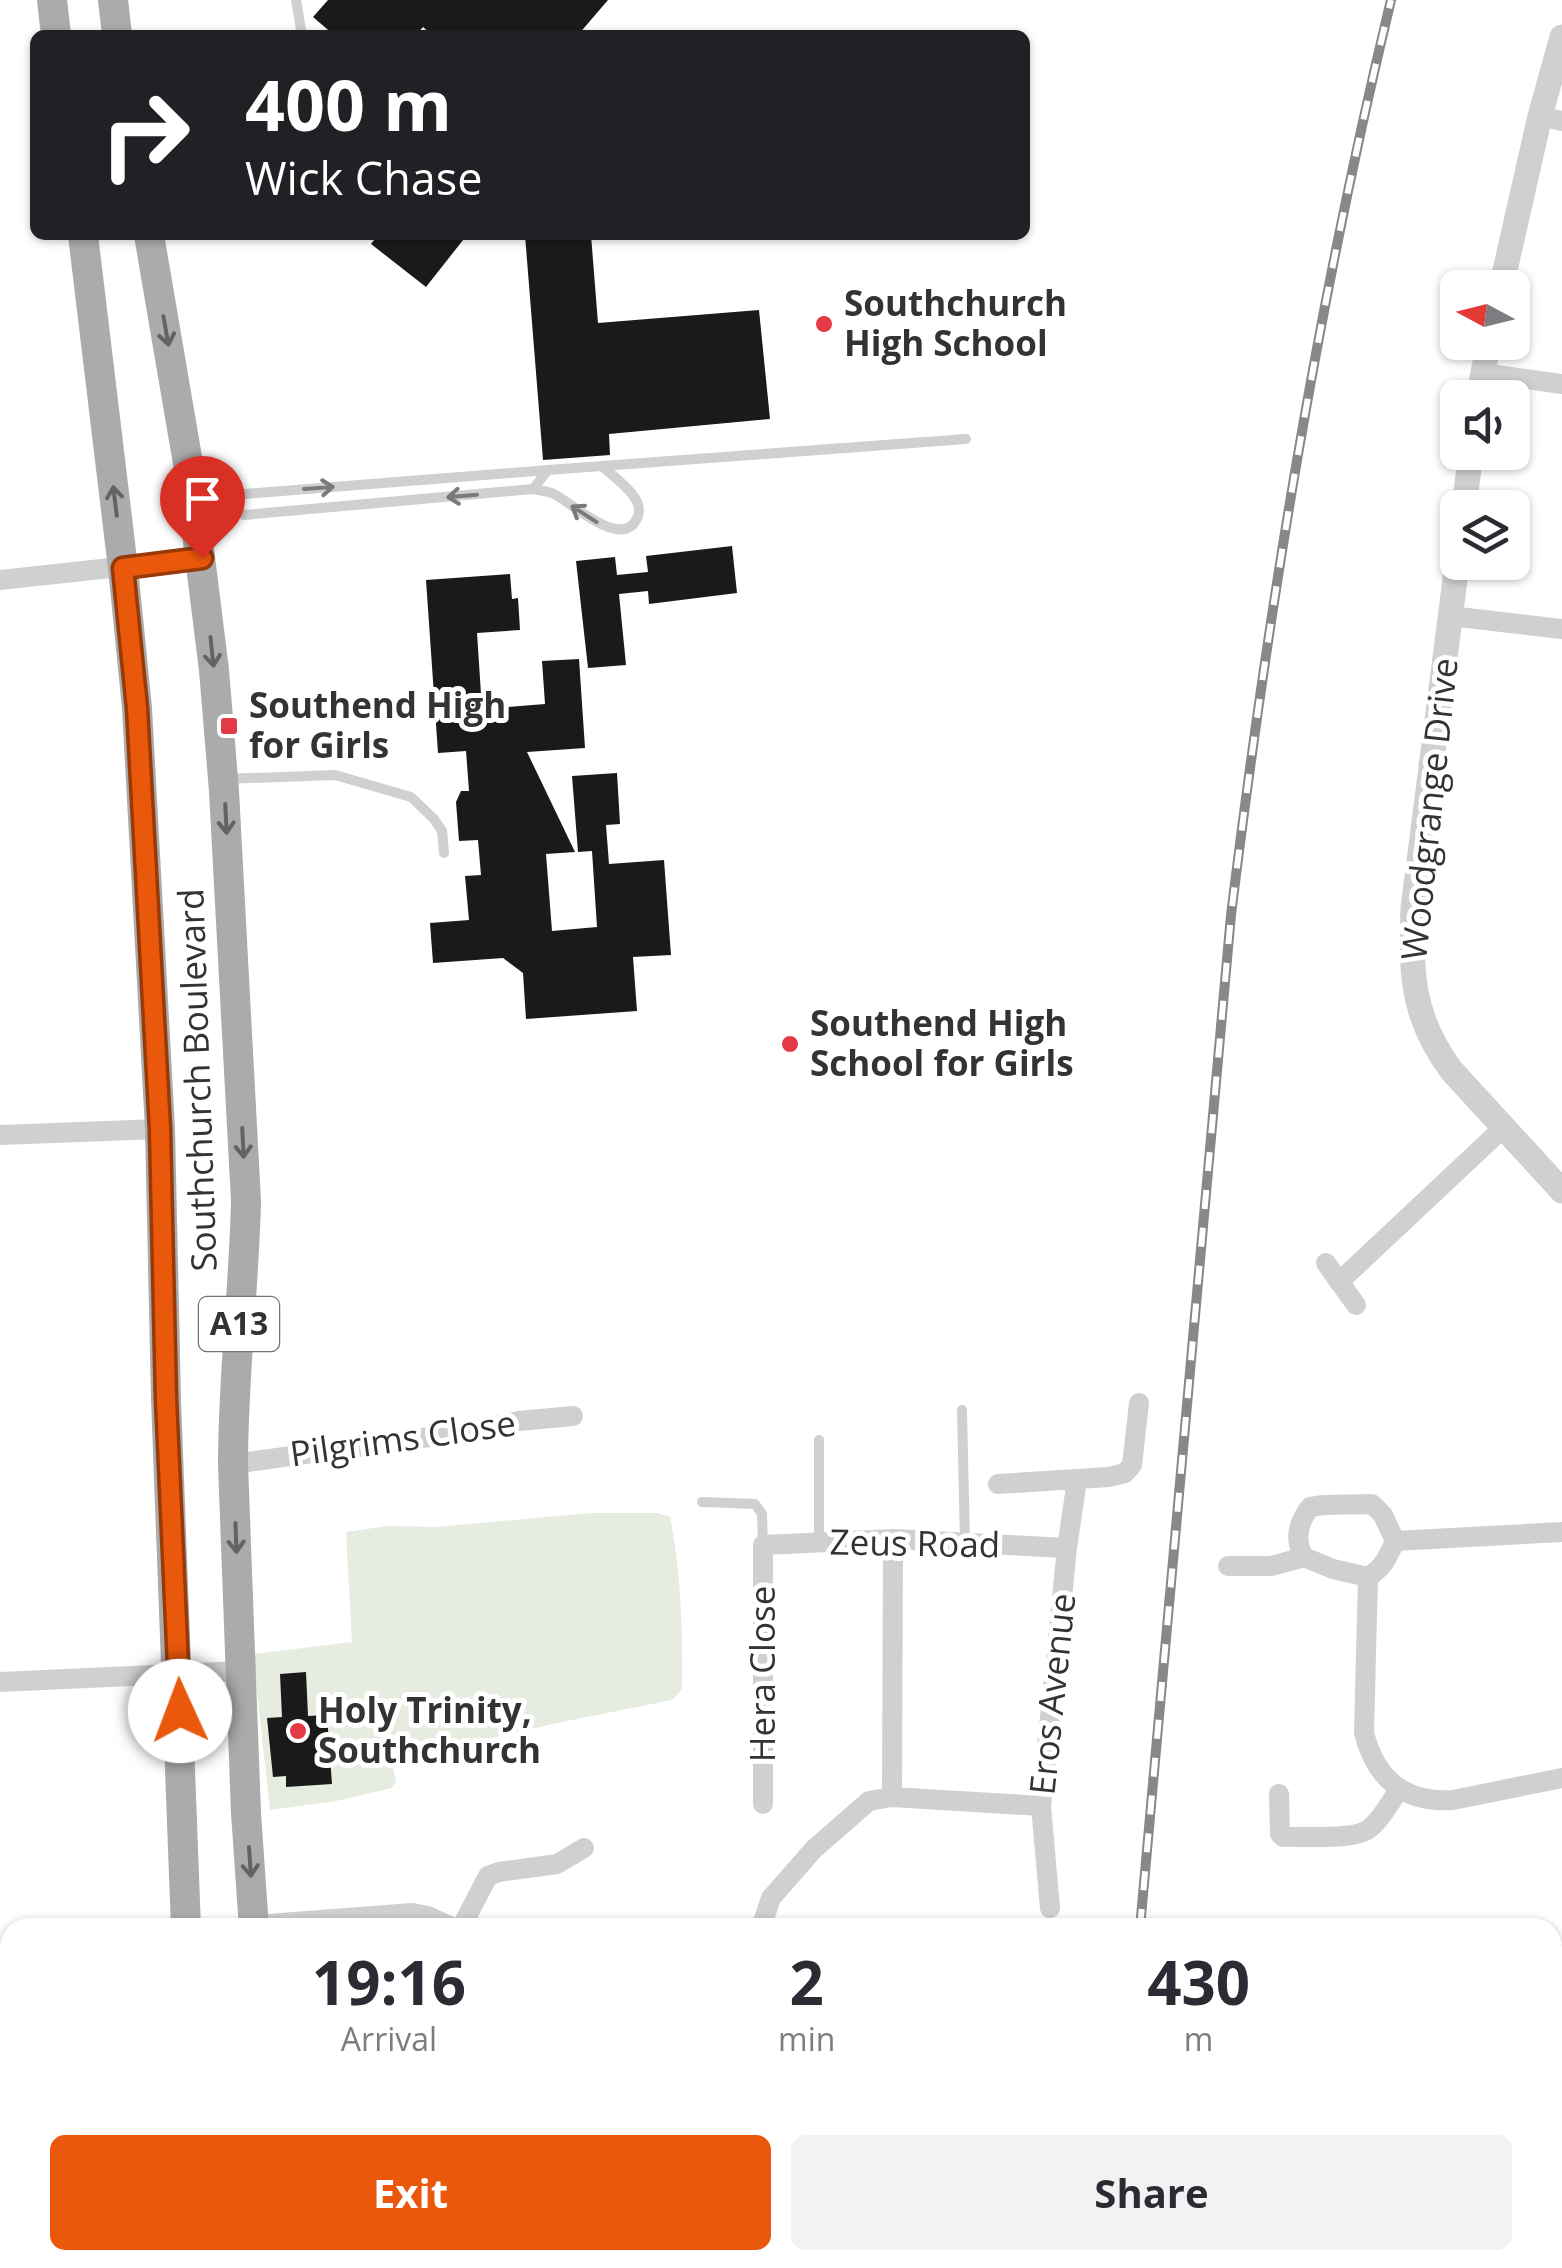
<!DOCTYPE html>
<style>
:root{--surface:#fff;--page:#f2f2f3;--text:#2b2b33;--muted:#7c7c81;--accent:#ea580c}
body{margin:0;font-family:"Open Sans",sans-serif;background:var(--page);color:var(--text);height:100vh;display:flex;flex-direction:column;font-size:38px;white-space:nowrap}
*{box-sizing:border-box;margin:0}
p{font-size:32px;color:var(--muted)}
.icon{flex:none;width:55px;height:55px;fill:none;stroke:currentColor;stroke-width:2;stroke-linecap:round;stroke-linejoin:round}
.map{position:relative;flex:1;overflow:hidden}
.side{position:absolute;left:0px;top:1918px;width:1562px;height:352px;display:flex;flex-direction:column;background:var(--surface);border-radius:30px 30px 0 0;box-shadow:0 2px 8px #0004}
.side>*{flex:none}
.banner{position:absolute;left:30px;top:30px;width:1000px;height:210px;border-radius:15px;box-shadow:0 2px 8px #0004;background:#202124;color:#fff;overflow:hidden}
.needle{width:65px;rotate:277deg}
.controls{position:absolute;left:1440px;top:270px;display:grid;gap:20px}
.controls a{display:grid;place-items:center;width:90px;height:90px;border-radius:15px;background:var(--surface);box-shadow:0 2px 8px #0004;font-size:50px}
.pin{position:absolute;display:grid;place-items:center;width:85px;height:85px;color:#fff;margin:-102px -42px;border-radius:50% 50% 50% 0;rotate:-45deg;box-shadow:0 0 10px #0007}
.pin .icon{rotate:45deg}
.me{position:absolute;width:110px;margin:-55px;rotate:358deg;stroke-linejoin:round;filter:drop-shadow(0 0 8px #0008)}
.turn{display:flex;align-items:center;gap:35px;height:210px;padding:0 50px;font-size:45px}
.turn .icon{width:130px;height:130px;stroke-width:2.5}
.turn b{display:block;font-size:70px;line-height:85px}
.eta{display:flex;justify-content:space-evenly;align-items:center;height:170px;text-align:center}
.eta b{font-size:60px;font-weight:700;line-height:70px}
.primary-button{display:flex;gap:20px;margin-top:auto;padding:20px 50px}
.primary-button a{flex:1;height:115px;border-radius:15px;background:var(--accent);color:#fff;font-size:40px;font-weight:700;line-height:115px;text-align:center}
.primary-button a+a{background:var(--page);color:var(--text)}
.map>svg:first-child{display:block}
.green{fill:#e6ecdf}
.building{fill:#1a1a1a}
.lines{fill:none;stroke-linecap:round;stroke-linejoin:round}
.service{stroke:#d0d0d0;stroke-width:10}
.minor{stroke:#d0d0d0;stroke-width:20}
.tertiary{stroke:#d0d0d0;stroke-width:25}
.primary{stroke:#ababab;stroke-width:30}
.rail-casing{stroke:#888;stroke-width:10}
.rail{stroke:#fff;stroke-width:6;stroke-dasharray:19;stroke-linecap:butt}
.oneway{stroke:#636363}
.oneway2{stroke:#7a7a7a}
.route-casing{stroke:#983908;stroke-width:25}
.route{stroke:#ea580c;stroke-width:18}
.poi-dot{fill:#e63946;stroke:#fff;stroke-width:4}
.labels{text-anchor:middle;stroke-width:10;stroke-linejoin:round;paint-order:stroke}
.shield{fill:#fff;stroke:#707070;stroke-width:2.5}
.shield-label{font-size:32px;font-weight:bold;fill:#333}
.poi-label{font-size:35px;font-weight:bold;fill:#333;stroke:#fff;text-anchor:start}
.street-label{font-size:35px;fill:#333;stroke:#fff}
</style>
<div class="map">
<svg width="1562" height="2268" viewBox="0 0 1562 2268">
<rect width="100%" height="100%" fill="#fff"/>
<!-- green -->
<path class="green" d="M 592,1513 L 657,1513 L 670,1517 C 681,1572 683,1632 682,1689 L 672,1700 L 557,1723 L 392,1761 L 396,1782 L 392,1788 L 336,1801 L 270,1810 L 253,1654 L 352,1642 L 346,1532 L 387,1526 L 436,1527 Z
M 611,2260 L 940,2260 L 941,2268 L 580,2268 Z
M 942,2260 L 1051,2260 L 1008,2268 L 943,2268 Z"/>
<!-- building -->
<path class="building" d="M 328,0 L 608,0 L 578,35 L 432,35 L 423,27 L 416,35 L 334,35 L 313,17 Z
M 378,235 L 467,235 L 426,287 L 371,244 Z
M 525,235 L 591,235 L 598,323 L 759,310 L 770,419 L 609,434 L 610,455 L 543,460 Z
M 732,546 L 737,593 L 649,604 L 648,591 L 619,594 L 626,665 L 588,668 L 576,561 L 615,557 L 617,575 L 648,572 L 646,556 Z
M 510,574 L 512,599 L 518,598 L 520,630 L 477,633 L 482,709 L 545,704 L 542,661 L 579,659 L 585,748 L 527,752 L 575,852 L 546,854 L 552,931 L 597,927 L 592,851 L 578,852 L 572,776 L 617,773 L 620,824 L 606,825 L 609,864 L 664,860 L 671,955 L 633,957 L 637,1011 L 526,1019 L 523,973 L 503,958 L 433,963 L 430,923 L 469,920 L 465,876 L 481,875 L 478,840 L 459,841 L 456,802 L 461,791 L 469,791 L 466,751 L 438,753 L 426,580 Z
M 306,1672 L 308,1716 L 327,1715 L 332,1784 L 286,1787 L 286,1776 L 273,1777 L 267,1718 L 282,1717 L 280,1674 Z"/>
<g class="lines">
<!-- service -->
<path class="service" d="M 296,0 L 302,35
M 548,470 L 966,439
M 533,489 C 541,491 549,491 556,495 C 574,505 624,552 638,516 C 645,497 613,477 602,466
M 199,509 L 225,506 L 244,494 L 548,470 L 533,489 L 244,515 L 225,506
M 224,779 L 335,775 L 411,797 L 434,819 L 442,831 L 444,853
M 962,1410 L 965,1542
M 819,1440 L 819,1542
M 702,1502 L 755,1504 L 762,1514 L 763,1545"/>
<!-- minor -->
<path class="minor" d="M 1540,116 L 1562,121
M 1482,373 L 1562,384
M 0,580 L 202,558
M 1450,616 L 1562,629
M 0,1135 L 160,1129
M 1326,1263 L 1356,1305
M 1339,1282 L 1503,1128
M 233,1464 L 465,1432 L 519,1421 L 573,1416
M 998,1484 L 1109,1477 L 1125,1473 L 1132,1465 L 1139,1403
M 1562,1532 L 1395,1541 C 1388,1557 1383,1568 1368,1577 L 1364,1733 C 1376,1780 1405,1803 1453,1800 L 1562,1778
M 1228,1566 L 1271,1566 L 1304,1557
M 1368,1577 L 1333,1569 L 1304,1557 C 1294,1540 1298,1523 1310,1507 L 1324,1505 L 1372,1504 L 1383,1515 L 1395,1541
M 0,1682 L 240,1671
M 1279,1794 L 1280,1834 L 1283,1837 C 1303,1836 1356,1841 1370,1828 C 1382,1819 1390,1802 1399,1790
M 892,1797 L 893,1539
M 763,1804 L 763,1545 L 893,1539 L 1067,1548
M 1050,1908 L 1041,1806 L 1067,1548 L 1077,1480
M 254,1925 L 412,1913 L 428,1916 L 454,1928
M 461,1928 L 488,1876 L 499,1872 L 557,1864 L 584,1848
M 761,1928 L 771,1898 L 814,1849 L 869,1801 L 892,1797 L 1041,1806
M 0,1957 L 10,1957
M 1299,2268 L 1299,2260"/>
<!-- tertiary -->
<path class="tertiary" d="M 1501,288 L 1540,116 L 1562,37
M 1478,398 L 1489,342
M 1464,508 L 1471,452
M 1458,556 L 1413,908 C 1411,974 1411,1015 1451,1070 L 1562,1191
M 1552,2051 L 1562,2051
M 214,2268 L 218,2260
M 372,2268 L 413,2260"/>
<!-- primary -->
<path class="primary" d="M 52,0 L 56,35
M 113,0 L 117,35
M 83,235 L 123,568 L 137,708 L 160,1129 L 166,1399 L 186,1928
M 149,235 L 189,469 L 214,670 L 224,791 L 246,1201 C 244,1289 233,1376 233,1464 L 246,1813 L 254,1928
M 239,2260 L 245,2268"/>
<!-- rail casing -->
<g class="rail-casing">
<path id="rail" d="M 1140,1928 L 1231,915 C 1269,606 1318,303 1391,0
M 1120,2268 L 1121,2260"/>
</g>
<!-- rail -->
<use href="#rail" class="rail"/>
</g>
<!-- one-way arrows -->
<defs><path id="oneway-shaft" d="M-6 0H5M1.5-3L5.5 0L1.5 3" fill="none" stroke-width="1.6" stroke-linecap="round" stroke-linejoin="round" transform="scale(2.5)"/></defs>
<g class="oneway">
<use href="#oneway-shaft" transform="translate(166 331) rotate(80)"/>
<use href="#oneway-shaft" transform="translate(115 501) rotate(-97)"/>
<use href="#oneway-shaft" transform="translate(212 652) rotate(84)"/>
<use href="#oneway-shaft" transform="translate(226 819) rotate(87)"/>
<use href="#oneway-shaft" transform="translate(243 1143) rotate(87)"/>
<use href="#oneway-shaft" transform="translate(236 1538) rotate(88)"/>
<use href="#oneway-shaft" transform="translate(250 1862) rotate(86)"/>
</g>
<g class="oneway2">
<use href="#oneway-shaft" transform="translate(319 488) rotate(-4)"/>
<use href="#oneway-shaft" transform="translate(462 496) rotate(175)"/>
<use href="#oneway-shaft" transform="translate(584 514) rotate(-147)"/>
</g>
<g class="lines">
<!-- route casing -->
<g class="route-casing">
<path id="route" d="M 180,1711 L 166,1399 L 160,1129 L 137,708 L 123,568 L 202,558"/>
</g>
<!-- route -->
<use href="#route" class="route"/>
</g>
<!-- markers -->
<g class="poi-dot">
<circle cx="824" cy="324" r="10"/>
<rect x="219" y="716" width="20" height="20" rx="5"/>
<circle cx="790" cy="1044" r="10"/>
<circle cx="298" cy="1731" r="10"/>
</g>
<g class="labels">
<!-- shield labels -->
<rect class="shield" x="199" y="1297" width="80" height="54" rx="8"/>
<g class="shield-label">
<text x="239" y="1335">A13</text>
</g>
<!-- poi labels -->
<g class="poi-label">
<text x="844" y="316">Southchurch<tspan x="844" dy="40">High School</tspan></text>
<text x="249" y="718">Southend High<tspan x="249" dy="40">for Girls</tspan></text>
<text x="810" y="1036">Southend High<tspan x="810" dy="40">School for Girls</tspan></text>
<text x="318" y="1723">Holy Trinity,<tspan x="318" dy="40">Southchurch</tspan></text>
</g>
<!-- street labels -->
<g class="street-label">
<text transform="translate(1430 809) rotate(-84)" y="12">Woodgrange Drive</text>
<text transform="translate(198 1080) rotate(-92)" y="12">Southchurch Boulevard</text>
<text transform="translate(403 1439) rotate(-8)" y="12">Pilgrims Close</text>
<text transform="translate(915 1544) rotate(1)" y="12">Zeus Road</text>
<text transform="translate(763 1674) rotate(-90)" y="12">Hera Close</text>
<text transform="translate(1053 1694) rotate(-84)" y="12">Eros Avenue</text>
</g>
</g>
</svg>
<div class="controls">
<a><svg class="needle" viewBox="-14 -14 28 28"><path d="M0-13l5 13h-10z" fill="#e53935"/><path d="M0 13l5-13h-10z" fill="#7c7c81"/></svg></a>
<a><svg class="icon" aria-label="sound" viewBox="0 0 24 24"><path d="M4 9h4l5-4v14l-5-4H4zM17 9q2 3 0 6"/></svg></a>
<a><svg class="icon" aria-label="layers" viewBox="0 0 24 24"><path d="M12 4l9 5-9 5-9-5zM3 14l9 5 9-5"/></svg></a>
</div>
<div class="pin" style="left:202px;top:558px;background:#d93025"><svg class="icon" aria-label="arrive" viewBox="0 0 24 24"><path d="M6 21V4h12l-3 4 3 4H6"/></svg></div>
<svg class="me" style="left:180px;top:1711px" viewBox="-20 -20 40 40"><circle r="19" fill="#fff"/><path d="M0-13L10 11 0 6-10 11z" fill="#ea580c"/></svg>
<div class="banner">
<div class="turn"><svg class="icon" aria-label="right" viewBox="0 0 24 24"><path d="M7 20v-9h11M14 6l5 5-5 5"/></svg><div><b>400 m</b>Wick Chase</div></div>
</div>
<section class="side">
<div class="eta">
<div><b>19:16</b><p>Arrival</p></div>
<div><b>2</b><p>min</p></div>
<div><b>430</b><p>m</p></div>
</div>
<div class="primary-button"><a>Exit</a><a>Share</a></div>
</section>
</div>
